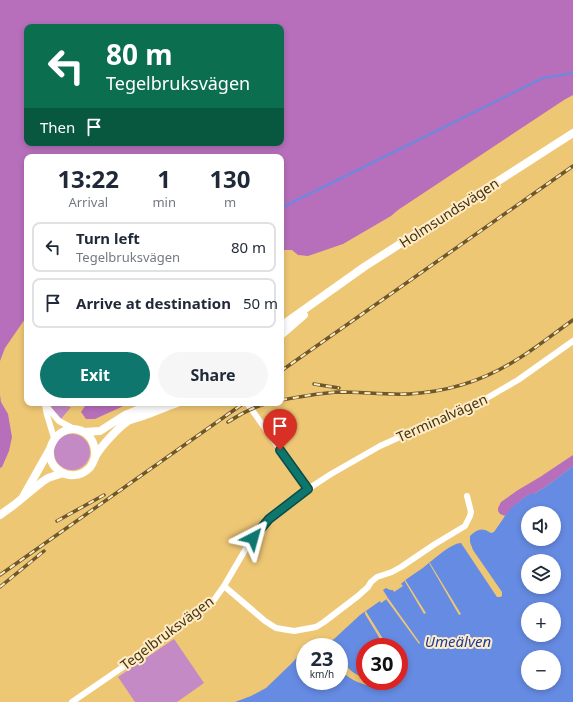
<!DOCTYPE html>
<meta charset="utf-8">
<style>
:root{--surface:#fff;--page:#f6f6f7;--text:#1f2937;--muted:#747a83;--line:#e0e1e3;--accent:#0f766e}
body{margin:0;font-family:"Noto Sans",sans-serif;background:var(--page);color:var(--text);height:100vh;display:flex;flex-direction:column;font-size:15px;white-space:nowrap}
*{box-sizing:border-box;margin:0}
p{font-size:13px;color:var(--muted)}
.icon{flex:none;width:22px;height:22px;fill:none;stroke:currentColor;stroke-width:2;stroke-linecap:round;stroke-linejoin:round}
.map{position:relative;flex:1;overflow:hidden}
.details{position:absolute;left:24px;top:154px;width:260px;height:252px;display:flex;flex-direction:column;background:var(--surface);border-radius:8px;box-shadow:0 2px 6px #0003}
.details>*{flex:none}
.hud{position:absolute;left:24px;top:24px;width:260px;height:122px;border-radius:8px;box-shadow:0 2px 6px #0003;background:#0b6e4f;color:#fff;overflow:hidden}
.controls{position:absolute;left:521px;top:506px;display:grid;gap:8px}
.controls a{display:grid;place-items:center;width:40px;height:40px;border-radius:50%;background:var(--surface);box-shadow:0 2px 6px #0003;font-size:20px}
.speed{position:absolute;left:296px;top:638px;display:flex;gap:8px;font-size:20px;font-weight:700;text-align:center}
.speed>*{display:grid;place-content:center;width:52px;height:52px;border-radius:50%;background:var(--surface);box-shadow:0 2px 6px #0003;line-height:1}
.speed small{font-size:10px;font-weight:400}
.speed .limit{border:6px solid #d22;background:#fff;color:#111}
.pin{position:absolute;display:grid;place-items:center;width:34px;height:34px;color:#fff;margin:-41px -17px;border-radius:50% 50% 50% 0;rotate:-45deg;box-shadow:0 0 4px #0007}
.pin .icon{rotate:45deg}
.me{position:absolute;width:44px;margin:-22px;rotate:39deg;stroke-linejoin:round;filter:drop-shadow(0 0 3px #0008)}
.turn{display:flex;align-items:center;gap:14px;height:84px;padding:0 16px;font-size:18px}
.turn .icon{width:52px;height:52px;stroke-width:2.5}
.turn b{display:block;font-size:28px;line-height:34px}
.then{display:flex;align-items:center;height:38px;padding:0 16px;background:#0003;gap:8px;font-size:15px}
.eta{display:flex;justify-content:space-evenly;align-items:center;height:68px;text-align:center}
.eta b{font-size:24px;font-weight:700;line-height:28px}
.primary-button{display:flex;gap:8px;margin-top:auto;padding:8px 16px}
.primary-button a{flex:1;height:46px;border-radius:24px;background:var(--accent);color:#fff;font-size:16px;font-weight:700;line-height:46px;text-align:center}
.primary-button a+a{background:var(--page);color:var(--text)}
ul{padding:0;list-style:none}
li{display:flex;align-items:center;gap:12px;height:50px;margin:0 8px 6px;padding:0 8px;border:2px solid var(--line);border-radius:8px}
li div{flex:1}
li b{display:block;font-size:15px}
li em{font-style:normal}
.map>svg:first-child{display:block}
.green{fill:#c38ac5}
.forest{fill:#b76fbb;fill-rule:evenodd}
.water{fill:#668be2;fill-rule:evenodd}
.pier{fill:#eec775}
.lines{fill:none;stroke-linecap:round;stroke-linejoin:round}
.stream{stroke:#668be2;stroke-width:2}
.minor{stroke:#fff;stroke-width:6}
.major{stroke:#fff;stroke-width:8}
.rail-casing{stroke:#6e5829;stroke-width:3.5}
.rail{stroke:#ffebc4;stroke-width:2;stroke-dasharray:6;stroke-linecap:butt}
.route-casing{stroke:#0a4d48;stroke-width:10}
.route{stroke:#0f766e;stroke-width:7}
.labels{text-anchor:middle;stroke-width:4;stroke-linejoin:round;paint-order:stroke}
.street-label{font-size:14px;fill:#42320f;stroke:#ffebc4}
.water-label{font-size:15px;font-style:italic;fill:#1a3b9f;stroke:#ffebc4}
</style>
<div class="map">
<svg width="573" height="702" viewBox="0 0 573 702">
<rect width="100%" height="100%" fill="#eec775"/>
<!-- green -->
<path class="green" d="M 50,403 L 53,403 L 71,407 L 61,419 L 53,410 Z
M54 452a18 18 0 1 1 36 0a18 18 0 1 1-36 0Z
M 174,639 L 204,683 L 177,702 L 135,702 L 118,677 Z"/>
<!-- forest -->
<path class="forest" d="M 0,0 L 573,0 L 573,95 L 564,100 L 398,210 L 391,216 L 343,244 L 308,256 L 298,255 L 292,250 L 281,250 L 281,157 L 27,157 L 27,316 L 5,348 L 0,361 ZM 27,27 L 281,27 L 281,143 L 27,143 Z
M 0,395 L 1,402 L 8,414 L 12,437 L 9,451 L 2,467 L 0,468 Z
M 87,403 L 130,403 L 95,419 L 86,419 L 81,412 Z
M 573,455 L 573,466 L 551,483 L 534,494 L 529,494 L 513,507 L 505,516 L 500,514 L 498,511 L 498,508 L 501,502 L 518,490 L 540,477 Z"/>
<!-- water -->
<path class="water" d="M 573,466 L 573,702 L 235,702 L 251,696 L 266,688 L 292,663 L 299,655 L 302,650 L 305,650 L 305,681 L 339,681 L 339,669 C 348,678 357,683 370,686 L 371,681 L 399,681 L 399,647 L 365,647 L 365,677 C 354,676 346,666 339,658 L 339,647 L 330,647 L 327,643 L 334,639 L 360,615 L 380,601 L 381,603 L 388,598 L 383,590 L 386,588 L 390,590 L 393,590 L 394,592 L 403,586 L 401,584 C 408,577 416,573 424,567 C 432,561 451,543 461,543 L 497,597 L 500,597 L 502,596 L 502,592 L 473,550 L 470,542 L 470,536 C 477,529 482,527 491,533 L 494,532 L 505,516 L 512,507 L 529,494 L 534,494 L 551,483 ZM 528,513 L 554,513 L 554,539 L 528,539 ZM 528,561 L 554,561 L 554,587 L 528,587 ZM 528,609 L 554,609 L 554,635 L 528,635 ZM 528,657 L 554,657 L 554,683 L 528,683 Z"/>
<!-- pier -->
<path class="pier" d="M 429,563 L 430,563 L 461,614 L 459,615 Z
M 404,580 L 405,580 L 406,581 L 426,613 L 424,614 Z
M 388,598 L 420,643 L 419,644 L 386,599 Z
M 366,611 L 367,613 L 388,647 L 385,647 L 365,614 L 365,612 Z"/>
<g class="lines">
<!-- stream -->
<path class="stream" d="M 281,208 L 543,78 L 573,73"/>
<!-- minor -->
<path class="minor" d="M 247,403 L 308,489
M 45,405 L 59,421 L 74,429
M 45,405 L 47,415 L 54,438
M 224,586 L 265,621 L 276,628 L 294,631 L 316,627 L 324,622 L 358,596 L 368,587 L 371,582 L 377,577 L 392,572 L 401,567 L 435,544 L 465,526 L 470,516 L 471,512 L 467,496
M 72,702 L 139,656 L 196,614 L 214,600 L 224,586 L 248,545 L 258,532 L 269,519 L 308,489 L 331,474 L 380,446 L 440,419 L 458,414 L 468,409 L 518,380 L 573,341"/>
<!-- major -->
<path class="major" d="M 281,326 L 364,267 L 573,133
M 281,335 L 304,315
M 84,432 L 100,431 L 125,415 L 155,403
M 50,449 C 49,458 52,467 61,472 C 69,477 80,476 87,470 C 92,467 93,462 95,457 C 101,446 118,428 128,421 C 132,419 138,418 143,416 C 154,412 166,407 177,403
M 23,497 L 50,449 C 59,418 98,425 95,458
M 0,515 L 14,505 L 42,482 L 48,478 L 63,473"/>
<!-- rail casing -->
<g class="rail-casing">
<path id="rail" d="M 281,371 L 573,166
M 314,384 L 339,388
M 281,400 C 300,397 319,393 338,392 C 362,392 385,395 409,394 C 445,392 482,381 513,362 C 534,350 553,334 573,320
M 228,422 C 240,414 254,407 268,403
M 57,521 L 104,495
M 0,575 L 244,403
M 0,587 L 44,551"/>
</g>
<!-- rail -->
<use href="#rail" class="rail"/>
</g>
<g class="lines">
<!-- route casing -->
<g class="route-casing">
<path id="route" d="M 253,538 L 269,519 L 308,489 L 280,450"/>
</g>
<!-- route -->
<use href="#route" class="route"/>
</g>
<g class="labels">
<!-- street labels -->
<g class="street-label">
<text transform="translate(449 213) rotate(-33)" y="5">Holmsundsvägen</text>
<text transform="translate(442 418) rotate(-24)" y="5">Terminalvägen</text>
<text transform="translate(167 633) rotate(-37)" y="5">Tegelbruksvägen</text>
</g>
<!-- water labels -->
<g class="water-label">
<text x="458" y="647">Umeälven</text>
</g>
</g>
</svg>
<div class="controls">
<a><svg class="icon" aria-label="sound" viewBox="0 0 24 24"><path d="M4 9h4l5-4v14l-5-4H4zM17 9q2 3 0 6"/></svg></a>
<a><svg class="icon" aria-label="layers" viewBox="0 0 24 24"><path d="M12 4l9 5-9 5-9-5zM3 14l9 5 9-5"/></svg></a>
<a>+</a>
<a>−</a>
</div>
<div class="speed"><div>23<small>km/h</small></div><div class="limit">30</div></div>
<div class="pin" style="left:280px;top:450px;background:#d93025"><svg class="icon" aria-label="arrive" viewBox="0 0 24 24"><path d="M6 21V4h12l-3 4 3 4H6"/></svg></div>
<svg class="me" style="left:253px;top:538px" viewBox="-20 -20 40 40"><path d="M0-17L14 15 0 8-14 15z" fill="#0f766e" stroke="#fff" stroke-width="4"/></svg>
<div class="hud">
<div class="turn"><svg class="icon" aria-label="left" viewBox="0 0 24 24"><path d="M17 20v-9H6M10 6l-5 5 5 5"/></svg><div><b>80 m</b>Tegelbruksvägen</div></div>
<div class="then">Then<svg class="icon" aria-label="arrive" viewBox="0 0 24 24"><path d="M6 21V4h12l-3 4 3 4H6"/></svg></div>
</div>
<section class="details">
<div class="eta">
<div><b>13:22</b><p>Arrival</p></div>
<div><b>1</b><p>min</p></div>
<div><b>130</b><p>m</p></div>
</div>
<ul>
<li><svg class="icon" aria-label="left" viewBox="0 0 24 24"><path d="M17 20v-9H6M10 6l-5 5 5 5"/></svg><div><b>Turn left</b><p>Tegelbruksvägen</p></div><em>80 m</em></li>
<li><svg class="icon" aria-label="arrive" viewBox="0 0 24 24"><path d="M6 21V4h12l-3 4 3 4H6"/></svg><div><b>Arrive at destination</b></div><em>50 m</em></li>
</ul>
<div class="primary-button"><a>Exit</a><a>Share</a></div>
</section>
</div>
